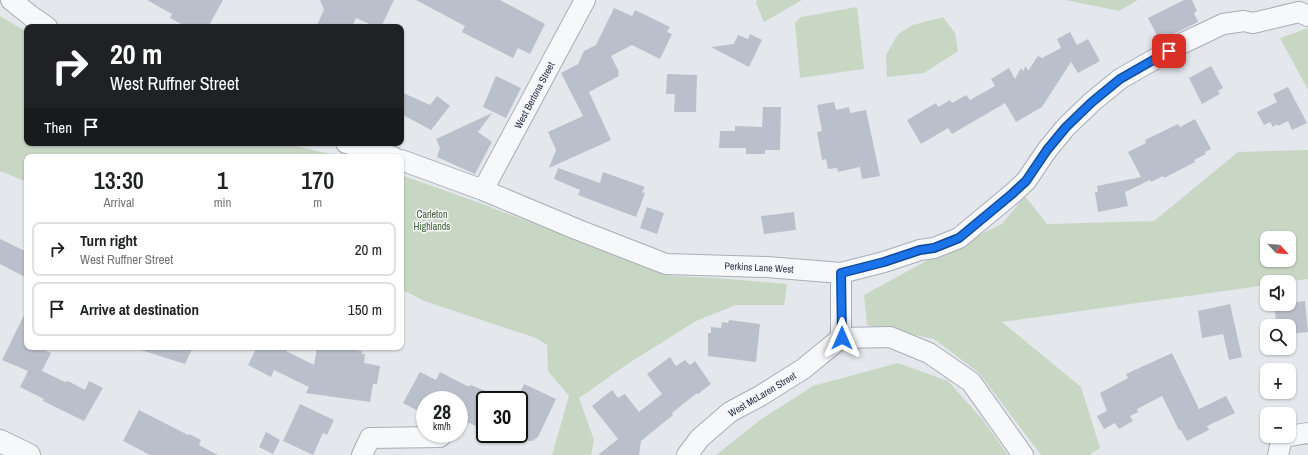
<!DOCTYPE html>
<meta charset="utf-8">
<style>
:root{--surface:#fff;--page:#f6f6f6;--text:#202124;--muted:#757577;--line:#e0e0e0}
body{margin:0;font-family:"Archivo Narrow",sans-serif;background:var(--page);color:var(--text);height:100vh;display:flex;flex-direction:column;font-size:15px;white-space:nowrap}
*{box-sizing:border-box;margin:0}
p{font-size:13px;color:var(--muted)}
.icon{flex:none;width:22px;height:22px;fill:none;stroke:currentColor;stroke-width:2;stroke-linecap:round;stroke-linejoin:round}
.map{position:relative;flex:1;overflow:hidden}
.side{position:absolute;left:24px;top:154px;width:380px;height:196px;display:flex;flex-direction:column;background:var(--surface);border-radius:8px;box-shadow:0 1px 3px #0004}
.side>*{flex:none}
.guide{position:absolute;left:24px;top:24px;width:380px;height:122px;border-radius:8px;box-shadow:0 1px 3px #0004;background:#202124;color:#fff;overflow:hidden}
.needle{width:26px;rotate:116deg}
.fabs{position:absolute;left:1260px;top:231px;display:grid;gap:8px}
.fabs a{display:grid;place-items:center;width:36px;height:36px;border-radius:8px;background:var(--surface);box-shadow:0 1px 3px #0004;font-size:20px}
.speed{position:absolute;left:416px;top:391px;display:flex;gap:8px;font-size:20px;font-weight:700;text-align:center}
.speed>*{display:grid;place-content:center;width:52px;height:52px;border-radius:50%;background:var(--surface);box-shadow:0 1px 3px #0004;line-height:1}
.speed small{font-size:10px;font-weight:400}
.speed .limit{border:2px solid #111;border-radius:6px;background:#fff;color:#111}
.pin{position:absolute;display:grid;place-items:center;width:34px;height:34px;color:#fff;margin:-17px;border-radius:8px;box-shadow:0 2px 6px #0006}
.me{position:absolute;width:44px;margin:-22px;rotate:0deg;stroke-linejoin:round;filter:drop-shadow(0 0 3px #0008)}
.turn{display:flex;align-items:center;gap:14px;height:84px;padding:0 20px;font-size:18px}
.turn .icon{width:52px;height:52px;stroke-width:2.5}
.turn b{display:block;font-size:28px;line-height:34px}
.then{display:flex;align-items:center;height:38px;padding:0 20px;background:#0003;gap:8px;font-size:15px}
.eta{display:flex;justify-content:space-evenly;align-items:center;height:68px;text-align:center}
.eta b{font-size:24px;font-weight:600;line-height:28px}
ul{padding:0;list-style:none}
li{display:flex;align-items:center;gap:12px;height:54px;margin:0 8px 6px;padding:0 12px;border:2px solid var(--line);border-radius:8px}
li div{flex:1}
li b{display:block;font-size:15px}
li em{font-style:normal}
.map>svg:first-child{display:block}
.green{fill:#c8d7c4;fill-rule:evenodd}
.building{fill:#bac0cb}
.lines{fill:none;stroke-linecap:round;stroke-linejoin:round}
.minor-casing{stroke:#a8aeb7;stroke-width:22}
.tertiary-casing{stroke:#a8aeb7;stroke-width:24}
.minor{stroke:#f7f8fa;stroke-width:20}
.tertiary{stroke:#f7f8fa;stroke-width:22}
.route-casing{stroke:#114b97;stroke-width:10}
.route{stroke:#1a73e8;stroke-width:7}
.labels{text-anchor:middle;stroke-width:3;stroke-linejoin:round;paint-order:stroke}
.street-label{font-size:10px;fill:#2a3446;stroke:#f4f6f9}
.park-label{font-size:10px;fill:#3e6336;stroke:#f4f6f9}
</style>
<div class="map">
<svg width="1308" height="455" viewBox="0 0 1308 455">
<rect width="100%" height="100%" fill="#e4e7ec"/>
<!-- green -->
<path class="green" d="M 757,0 L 802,0 L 764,22 L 756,3 Z
M 1065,0 L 1138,0 L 1119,11 Z
M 857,7 L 864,69 L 800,78 L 795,23 L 801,17 Z
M 0,16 L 27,32 L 27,143 L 283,143 L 344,157 L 27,157 L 27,182 L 0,171 Z
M 943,17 L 955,33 L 958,51 L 924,73 L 887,77 L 886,55 L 898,34 L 913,25 Z
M 1308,28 L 1308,90 L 1280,38 Z
M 1308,150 L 1308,279 L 1286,282 L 1267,282 L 1267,285 L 1002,322 L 1081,387 L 1100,448 L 1089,455 L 1041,455 L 979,373 L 934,339 L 867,325 L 864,295 L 941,253 L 1002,224 L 1025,196 L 1047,224 L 1154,221 L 1238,152 ZM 1267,238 L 1289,238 L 1289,260 L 1267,260 Z
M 401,175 L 477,202 L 672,276 L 716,278 L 787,284 L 784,305 L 736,305 L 696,321 L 629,363 L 579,398 L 594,440 L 591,455 L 552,455 L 569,396 L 548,371 L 547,345 L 536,338 L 424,301 L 401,289 Z
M 898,363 L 948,381 L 982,419 L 1008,455 L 716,455 L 760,420 L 813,386 Z"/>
<!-- building -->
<path class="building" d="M 147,0 L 223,0 L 208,27 L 187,27 L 170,18 L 172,14 Z
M 320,0 L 394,0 L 381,27 L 376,27 L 356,18 L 352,27 L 316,27 L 324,10 Z
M 416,0 L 500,0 L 545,24 L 530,54 L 518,48 L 513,58 L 462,32 L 465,26 Z
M 1184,0 L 1192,0 L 1197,11 L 1194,13 L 1198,22 L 1160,41 L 1148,18 Z
M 614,8 L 632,16 L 635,10 L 670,27 L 667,32 L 672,34 L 660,59 L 632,45 L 611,56 L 619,72 L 618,73 L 619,76 L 589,92 L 611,140 L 549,168 L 556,150 L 548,132 L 583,116 L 561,73 L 578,64 L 584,51 L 596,45 Z
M 1070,32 L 1077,45 L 1088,39 L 1100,61 L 1078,73 L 1071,62 L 1042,107 L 1016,122 L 1005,103 L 952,134 L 948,128 L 921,144 L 907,120 L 936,103 L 938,107 L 950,100 L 952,103 L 966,95 L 970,100 L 995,86 L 991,79 L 1009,68 L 1015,79 L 1021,68 L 1023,71 L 1026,66 L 1028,71 L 1038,56 L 1042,58 L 1061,48 L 1057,39 Z
M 750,34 L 762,40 L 749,67 L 711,47 L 734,44 L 738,35 L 748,39 Z
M 1211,66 L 1223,88 L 1218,91 L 1220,94 L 1202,104 L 1189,78 Z
M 667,74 L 697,75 L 696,112 L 674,112 L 675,94 L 666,94 Z
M 496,76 L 521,88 L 506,118 L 483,107 Z
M 1288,87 L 1307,123 L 1292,130 L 1288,121 L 1278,126 L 1277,124 L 1273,127 L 1270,122 L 1264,125 L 1257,112 L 1277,102 L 1273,94 Z
M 401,92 L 430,105 L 437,96 L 450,106 L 431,130 L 401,114 Z
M 834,102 L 836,110 L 849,107 L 850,113 L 866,110 L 880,176 L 862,179 L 860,167 L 838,172 L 837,168 L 828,169 L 826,159 L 822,160 L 817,132 L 822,131 L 817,105 Z
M 763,107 L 781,107 L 780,150 L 765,150 L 765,154 L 746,154 L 746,148 L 719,148 L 720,131 L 735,131 L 735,126 L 762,127 Z
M 492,113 L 478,132 L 492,142 L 475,174 L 437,157 L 440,148 L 436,139 Z
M 1195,119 L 1211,149 L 1205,152 L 1206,154 L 1194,160 L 1195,162 L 1164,178 L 1163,176 L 1151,182 L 1150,180 L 1125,192 L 1128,206 L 1098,212 L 1095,192 L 1098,192 L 1097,186 L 1141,177 L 1128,152 L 1146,143 L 1145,140 L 1178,124 L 1180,127 Z
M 558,168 L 600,183 L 603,172 L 645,187 L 642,192 L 645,193 L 636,217 L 578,195 L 580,190 L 554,179 Z
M 647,207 L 664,213 L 657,234 L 640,228 Z
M 794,212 L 796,230 L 764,234 L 761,216 Z
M 0,239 L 27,252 L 27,278 L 0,264 Z
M 1305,301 L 1308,332 L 1289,334 L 1289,326 L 1277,326 L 1274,305 L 1289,304 L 1289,303 Z
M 1230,304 L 1242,357 L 1229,360 L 1223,334 L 1202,338 L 1198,311 Z
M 27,309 L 27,347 L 38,347 L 51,353 L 42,371 L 65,382 L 68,381 L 85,390 L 89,381 L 103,388 L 84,421 L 43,401 L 44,399 L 20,387 L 28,371 L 2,360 Z
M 729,320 L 760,324 L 756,362 L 708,356 L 708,333 L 711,333 L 711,327 L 721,328 L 722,322 L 728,323 Z
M 142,347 L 193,347 L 185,364 L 141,350 Z
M 257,347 L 288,347 L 286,351 L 314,365 L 317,347 L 346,347 L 347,349 L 362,351 L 362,354 L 365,354 L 364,363 L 380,366 L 377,384 L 373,384 L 370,402 L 306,393 L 309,387 L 274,370 L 271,377 L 248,365 Z
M 1172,353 L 1199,409 L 1226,396 L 1235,413 L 1207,426 L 1209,430 L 1187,441 L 1181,430 L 1179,430 L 1162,396 L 1137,409 L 1138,412 L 1130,416 L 1133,421 L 1119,429 L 1115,423 L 1104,429 L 1097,416 L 1107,411 L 1100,393 L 1128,378 L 1126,374 Z
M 670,357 L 676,366 L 685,360 L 690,365 L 695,361 L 711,384 L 698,394 L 697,393 L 672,413 L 673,415 L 641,441 L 639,455 L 598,455 L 618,439 L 592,406 L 612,390 L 618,398 L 625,394 L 639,412 L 662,394 L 647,374 Z
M 420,372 L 436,380 L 440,372 L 467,386 L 470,386 L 471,385 L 485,391 L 485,430 L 467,422 L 468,419 L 459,414 L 459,400 L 425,400 L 425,411 L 421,409 L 420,412 L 403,403 Z
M 524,384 L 556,399 L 538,437 L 532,441 L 526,441 L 519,434 L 519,395 Z
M 300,404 L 334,420 L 327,435 L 323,433 L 313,455 L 283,441 Z
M 139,410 L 188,435 L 189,434 L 201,440 L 199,445 L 218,455 L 150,455 L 123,441 Z
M 266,432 L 280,440 L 273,454 L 259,447 Z"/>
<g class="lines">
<!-- minor casing -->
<g class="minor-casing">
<path id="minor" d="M 11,0 L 31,16 L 47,27
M 346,143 L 364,147 L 393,157
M 401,160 L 483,190 L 576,229 L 666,264 L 767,267 L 841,273 L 841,338
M 483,190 L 585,0
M 841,273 L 884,262 L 920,250 L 934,248 L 959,238 L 1012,194 L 1026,181 L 1047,150 L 1066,127 L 1092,102 L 1120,79 L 1181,44 L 1223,24 L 1244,21 L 1253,23 L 1299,12 L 1308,16
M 841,338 L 890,337 L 929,353 L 971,382 L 1023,455
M 362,455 L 370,438 L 440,437
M 687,455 L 700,438 L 730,412 L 760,396 L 803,369 L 841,338
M 1278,455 L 1282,437 L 1308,433"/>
</g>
<!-- tertiary casing -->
<g class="tertiary-casing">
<path id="tertiary" d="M 0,441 L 29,455"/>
</g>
<!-- minor -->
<use href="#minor" class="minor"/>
<!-- tertiary -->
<use href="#tertiary" class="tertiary"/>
</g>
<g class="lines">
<!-- route casing -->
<g class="route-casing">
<path id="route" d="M 842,338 L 841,273 L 884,262 L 920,250 L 934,248 L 959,238 L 1012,194 L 1026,181 L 1047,150 L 1066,127 L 1092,102 L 1120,79 L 1169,51"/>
</g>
<!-- route -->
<use href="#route" class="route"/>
</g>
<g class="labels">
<!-- street labels -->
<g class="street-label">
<text transform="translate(534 95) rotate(-62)" y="4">West Bertona Street</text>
<text transform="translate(759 267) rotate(3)" y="4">Perkins Lane West</text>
<text transform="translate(762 394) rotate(-31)" y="4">West McLaren Street</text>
</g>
<!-- park labels -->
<g class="park-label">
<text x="432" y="218">Carleton<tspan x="432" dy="12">Highlands</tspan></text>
</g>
</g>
</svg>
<div class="fabs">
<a><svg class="needle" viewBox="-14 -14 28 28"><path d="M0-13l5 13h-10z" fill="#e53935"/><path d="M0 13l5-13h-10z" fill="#757577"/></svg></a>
<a><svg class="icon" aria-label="sound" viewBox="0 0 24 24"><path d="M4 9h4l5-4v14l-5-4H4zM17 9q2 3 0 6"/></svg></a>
<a><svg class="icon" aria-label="search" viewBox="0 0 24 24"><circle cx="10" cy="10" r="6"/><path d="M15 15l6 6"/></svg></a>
<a>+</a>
<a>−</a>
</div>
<div class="speed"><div>28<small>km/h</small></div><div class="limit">30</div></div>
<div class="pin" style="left:1169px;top:51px;background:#d93025"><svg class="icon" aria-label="arrive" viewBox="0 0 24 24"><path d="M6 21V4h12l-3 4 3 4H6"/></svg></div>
<svg class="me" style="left:842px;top:338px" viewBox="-20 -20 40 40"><path d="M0-17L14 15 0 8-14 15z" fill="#1a73e8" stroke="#fff" stroke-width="4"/></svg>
<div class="guide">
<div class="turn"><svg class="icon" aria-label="right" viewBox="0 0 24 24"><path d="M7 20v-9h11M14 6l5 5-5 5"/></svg><div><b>20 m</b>West Ruffner Street</div></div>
<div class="then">Then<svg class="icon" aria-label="arrive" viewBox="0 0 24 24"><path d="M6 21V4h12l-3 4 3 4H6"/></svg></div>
</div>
<section class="side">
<div class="eta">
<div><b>13:30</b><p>Arrival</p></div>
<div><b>1</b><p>min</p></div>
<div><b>170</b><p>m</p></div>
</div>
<ul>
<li><svg class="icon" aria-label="right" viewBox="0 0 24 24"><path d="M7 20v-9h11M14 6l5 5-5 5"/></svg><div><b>Turn right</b><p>West Ruffner Street</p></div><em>20 m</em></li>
<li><svg class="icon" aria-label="arrive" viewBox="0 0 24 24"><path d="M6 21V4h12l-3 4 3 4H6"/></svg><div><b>Arrive at destination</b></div><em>150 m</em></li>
</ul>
</section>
</div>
